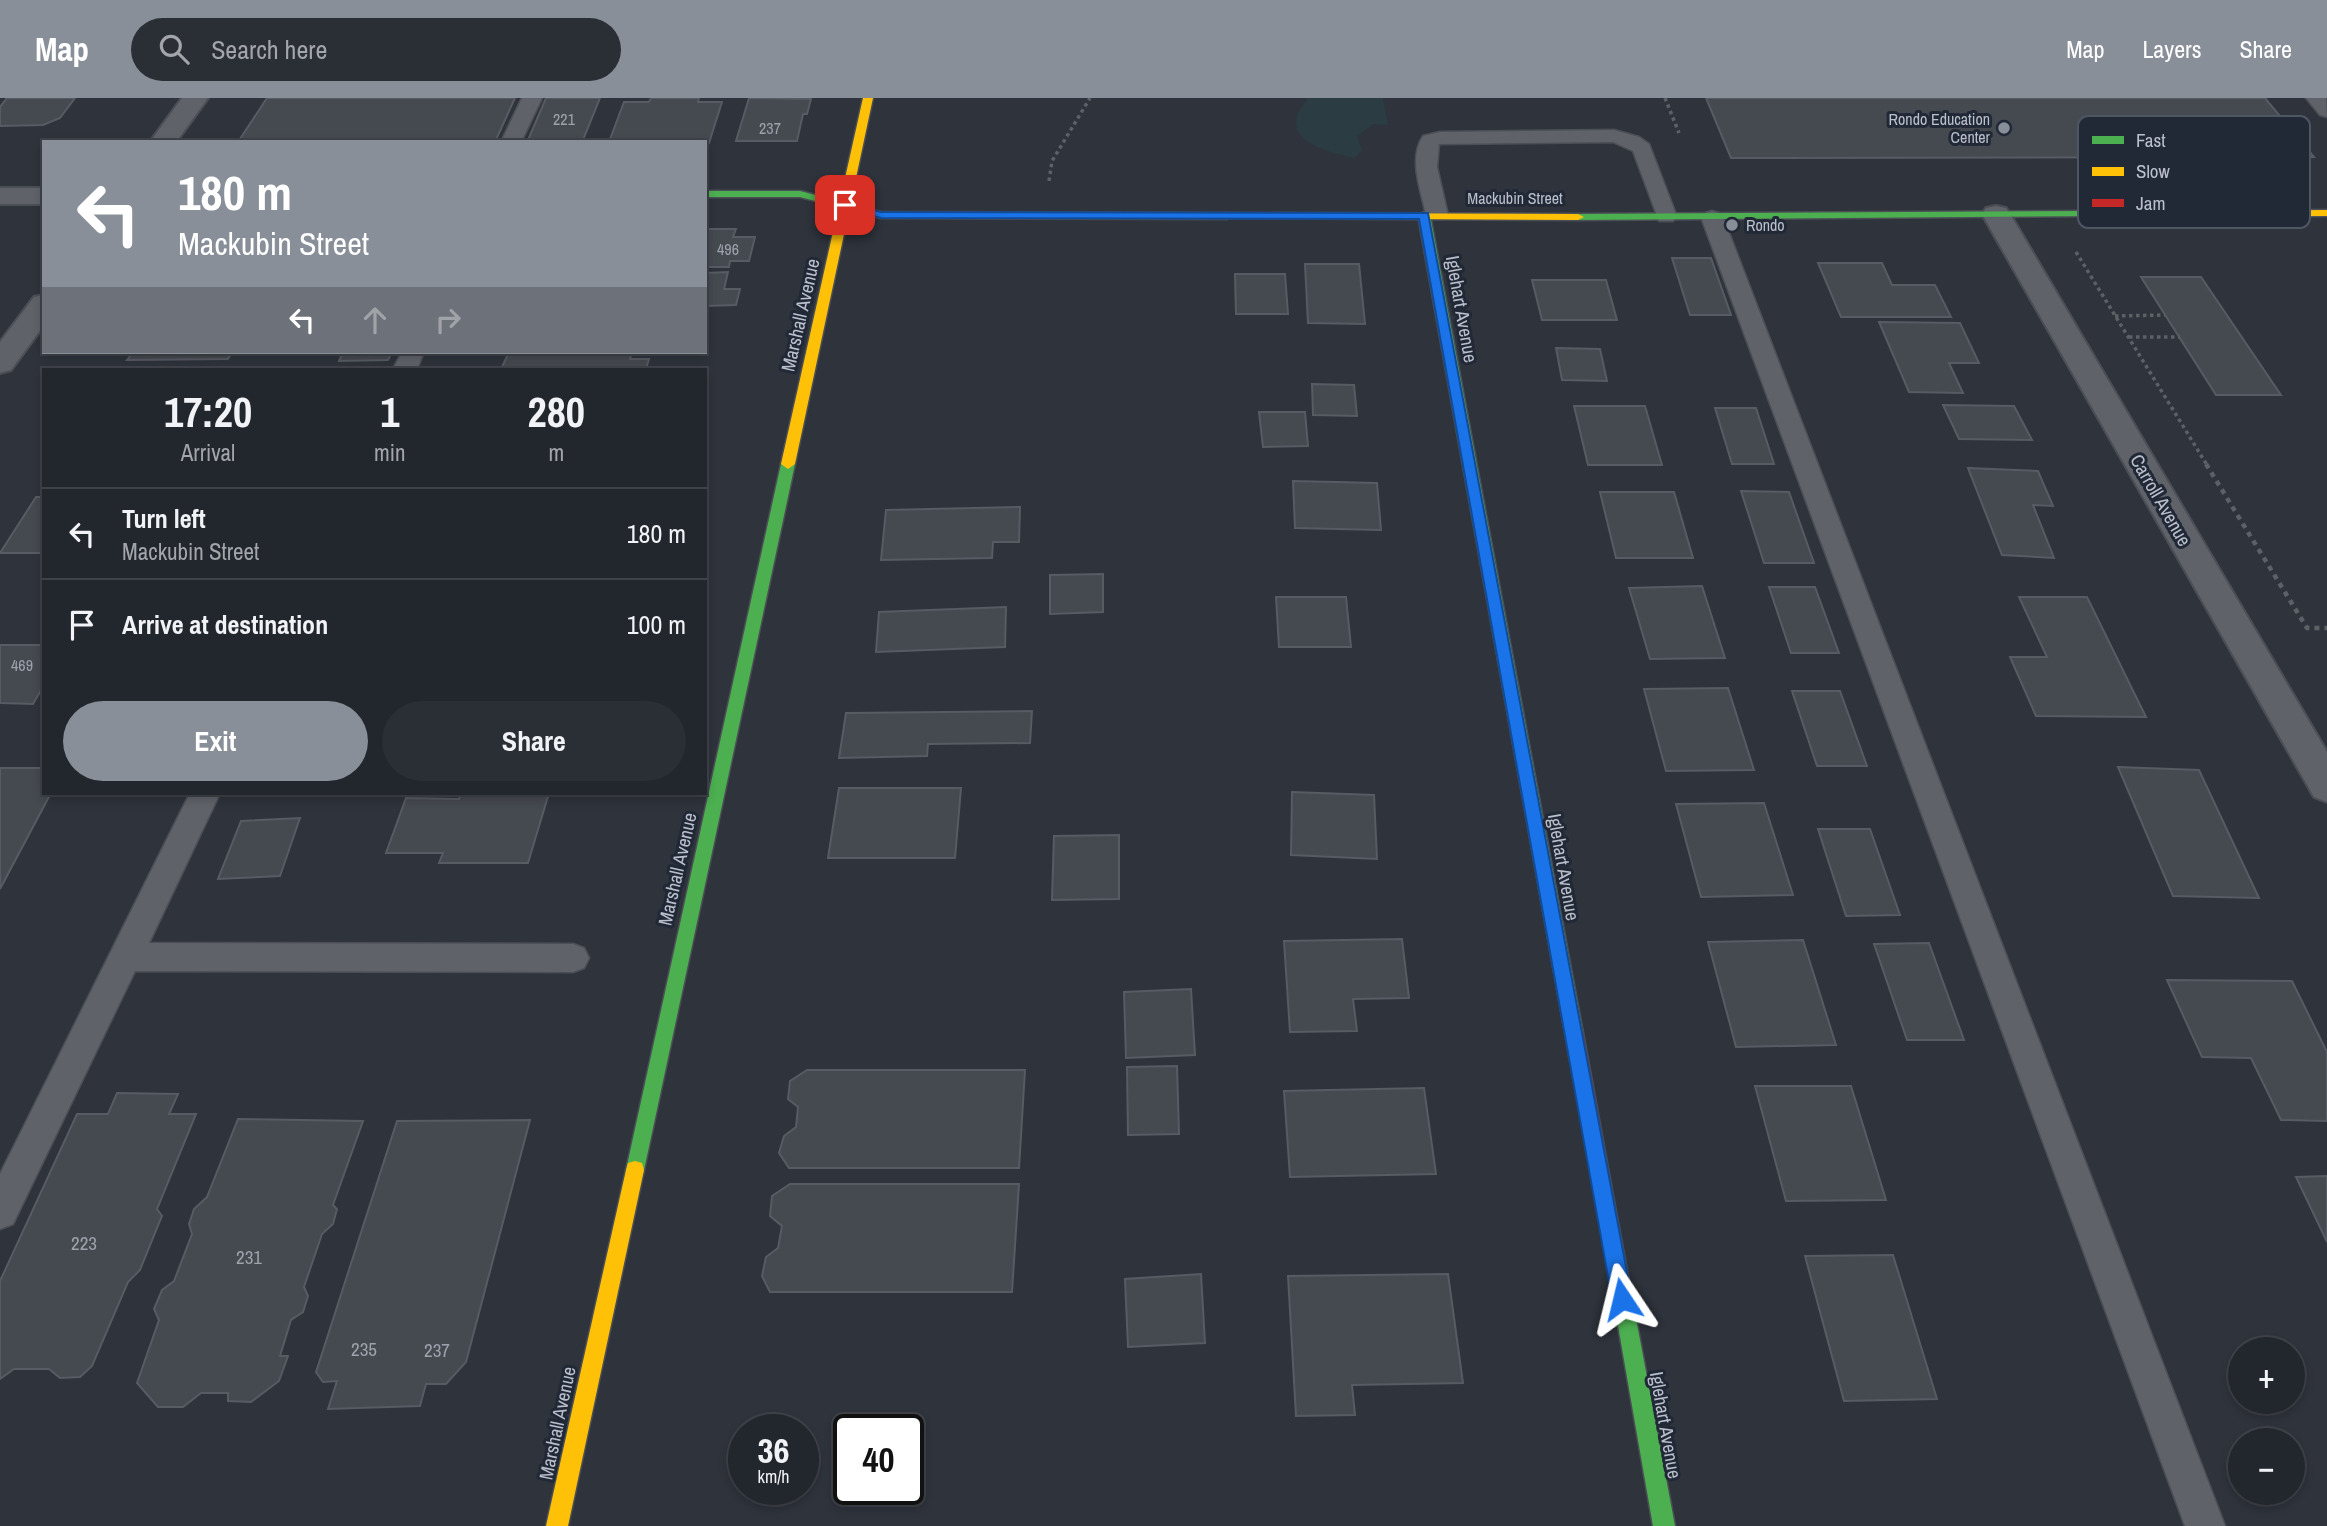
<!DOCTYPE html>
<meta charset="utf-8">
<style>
:root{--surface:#22262d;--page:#2a2e35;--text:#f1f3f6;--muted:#a2a5aa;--line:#3f4349;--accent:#898f99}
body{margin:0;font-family:"Archivo Narrow",sans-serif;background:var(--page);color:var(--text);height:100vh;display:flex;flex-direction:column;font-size:26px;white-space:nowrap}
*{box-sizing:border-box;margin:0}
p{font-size:23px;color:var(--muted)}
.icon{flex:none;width:38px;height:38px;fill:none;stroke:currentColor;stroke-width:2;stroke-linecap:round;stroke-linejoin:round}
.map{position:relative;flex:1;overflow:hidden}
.sheet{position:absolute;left:42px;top:270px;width:665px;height:427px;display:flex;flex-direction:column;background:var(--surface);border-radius:0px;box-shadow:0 4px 10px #0003,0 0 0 2px var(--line)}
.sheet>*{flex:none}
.hud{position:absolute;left:42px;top:42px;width:665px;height:214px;border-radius:0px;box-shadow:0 4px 10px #0003,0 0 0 2px var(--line);background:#898f99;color:#fff;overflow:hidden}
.controls{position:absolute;left:2228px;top:1239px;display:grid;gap:14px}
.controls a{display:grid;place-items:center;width:77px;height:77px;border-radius:50%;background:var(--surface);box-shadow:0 4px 10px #0003,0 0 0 2px var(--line);font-size:35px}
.speed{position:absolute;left:728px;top:1316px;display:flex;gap:14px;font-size:35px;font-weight:700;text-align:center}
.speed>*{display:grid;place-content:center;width:91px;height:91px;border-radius:50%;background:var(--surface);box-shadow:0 4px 10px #0003,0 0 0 2px var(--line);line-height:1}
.speed small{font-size:18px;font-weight:400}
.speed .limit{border:4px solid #111;border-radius:10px;background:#fff;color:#111}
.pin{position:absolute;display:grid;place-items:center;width:60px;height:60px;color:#fff;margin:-30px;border-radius:14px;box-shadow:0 4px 10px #0006}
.me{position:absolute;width:77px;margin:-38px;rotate:350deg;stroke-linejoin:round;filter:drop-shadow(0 0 5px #0008)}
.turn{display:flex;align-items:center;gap:24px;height:147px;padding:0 21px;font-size:32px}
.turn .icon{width:91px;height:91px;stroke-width:2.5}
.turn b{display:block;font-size:49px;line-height:60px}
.lanes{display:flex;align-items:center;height:66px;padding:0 21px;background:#0003;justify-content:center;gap:35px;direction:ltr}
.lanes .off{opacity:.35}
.eta{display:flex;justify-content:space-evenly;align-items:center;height:119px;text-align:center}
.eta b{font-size:42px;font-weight:800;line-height:49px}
.action{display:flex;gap:14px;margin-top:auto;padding:14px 21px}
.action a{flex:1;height:80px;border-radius:42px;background:var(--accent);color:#fff;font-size:28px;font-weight:800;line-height:80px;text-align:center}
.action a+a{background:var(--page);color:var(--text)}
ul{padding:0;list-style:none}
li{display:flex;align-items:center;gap:21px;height:91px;padding:0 21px;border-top:2px solid var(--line)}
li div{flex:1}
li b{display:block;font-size:26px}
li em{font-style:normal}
header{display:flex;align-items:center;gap:42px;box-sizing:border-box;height:98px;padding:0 35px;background:var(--accent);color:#fff}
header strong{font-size:33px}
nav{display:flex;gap:38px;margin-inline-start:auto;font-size:24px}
.search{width:490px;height:63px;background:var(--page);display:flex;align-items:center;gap:18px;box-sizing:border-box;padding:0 24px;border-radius:38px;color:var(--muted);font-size:26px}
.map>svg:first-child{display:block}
.green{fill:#2b3d42}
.building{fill:#454950;stroke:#575b63;stroke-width:2}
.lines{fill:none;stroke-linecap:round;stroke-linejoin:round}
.lane-casing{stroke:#4b4e55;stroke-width:3}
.street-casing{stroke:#4b4e55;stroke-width:4}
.fast-casing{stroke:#4b4e55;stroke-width:3}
.slow-casing{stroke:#4b4e55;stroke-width:3}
.jam-casing{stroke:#4b4e55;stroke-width:3}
.path-far1{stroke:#5c6166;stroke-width:3.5;stroke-dasharray:3.5 3.5;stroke-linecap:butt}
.path{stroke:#5c6166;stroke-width:4.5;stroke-dasharray:5 5;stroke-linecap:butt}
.lane{fill:#5f6269;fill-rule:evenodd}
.street{fill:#5f6269;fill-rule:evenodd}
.fast{fill:#4caf50;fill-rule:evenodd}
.slow{fill:#ffc107;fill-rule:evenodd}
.jam{fill:#c62828;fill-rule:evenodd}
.route{fill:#1a73e8;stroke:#114b97;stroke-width:2}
.poi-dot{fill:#898f99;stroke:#212937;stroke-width:2.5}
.labels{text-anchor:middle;stroke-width:6;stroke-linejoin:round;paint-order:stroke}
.number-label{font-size:16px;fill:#9da2ac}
.far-poi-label{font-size:16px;fill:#bac0cb;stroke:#212937;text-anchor:end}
.far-street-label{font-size:16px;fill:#bac0cb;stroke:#212937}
.street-label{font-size:19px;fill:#bac0cb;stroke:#212937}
.near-number-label{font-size:19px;fill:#9da2ac}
.key{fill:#212937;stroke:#4f5663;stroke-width:2}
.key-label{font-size:19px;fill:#bac0cb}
</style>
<header>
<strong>Map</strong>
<div class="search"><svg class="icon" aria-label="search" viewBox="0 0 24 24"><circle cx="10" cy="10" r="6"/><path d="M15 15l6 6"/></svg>Search here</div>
<nav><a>Map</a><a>Layers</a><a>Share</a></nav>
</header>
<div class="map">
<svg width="2327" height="1428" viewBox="0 0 2327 1428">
<rect width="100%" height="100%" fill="#2e333c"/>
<!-- green -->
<path class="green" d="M 1308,0 L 1383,0 L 1388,27 L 1374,26 L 1357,38 L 1362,52 L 1354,60 C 1336,55 1290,47 1297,19 C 1298,13 1305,5 1308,0 Z"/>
<!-- building -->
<path class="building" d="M 7,0 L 75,0 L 60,20 L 43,27 L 0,28 L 0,9 Z
M 267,0 L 515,0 L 495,44 L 238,44 Z
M 546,0 L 600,0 L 583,42 L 528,42 Z
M 651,0 L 699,0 L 698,4 L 722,4 L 709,45 L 609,44 L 624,4 L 649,4 Z
M 749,0 L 811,1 L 807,16 L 803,16 L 797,43 L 736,43 Z
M 1706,0 L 2265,0 L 2314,59 L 1731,60 Z
M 705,131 L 736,131 L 733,139 L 755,139 L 749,163 L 730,163 L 729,169 L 705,169 Z
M 1672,160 L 1711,160 L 1731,217 L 1690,217 Z
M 1818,165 L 1882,165 L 1892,187 L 1935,187 L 1951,219 L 1841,219 Z
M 1305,166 L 1359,166 L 1365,226 L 1308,225 Z
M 728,174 L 724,191 L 740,191 L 736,207 L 705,208 L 705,175 Z
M 1235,176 L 1285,176 L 1288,216 L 1236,216 Z
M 2141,179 L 2201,179 L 2281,297 L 2216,297 Z
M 1532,182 L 1606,182 L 1617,222 L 1542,222 Z
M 1879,224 L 1960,225 L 1979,265 L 1949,265 L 1963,295 L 1909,294 Z
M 1556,250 L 1600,251 L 1607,283 L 1562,282 Z
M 114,254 L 232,254 L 228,261 L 127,262 L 131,257 L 112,257 Z
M 343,254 L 392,254 L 388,262 L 339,263 Z
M 509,254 L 632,254 L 630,261 L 649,261 L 646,271 L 501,271 Z
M 1312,286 L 1354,287 L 1357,318 L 1313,317 Z
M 1943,307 L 2014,308 L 2032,342 L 1959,341 Z
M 1574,308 L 1645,308 L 1662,367 L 1588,367 Z
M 1715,310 L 1756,310 L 1774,366 L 1732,366 Z
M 1259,314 L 1305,314 L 1308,348 L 1263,349 Z
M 1968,370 L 2038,373 L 2053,408 L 2033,407 L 2054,460 L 2002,457 Z
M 1293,383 L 1377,385 L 1381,432 L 1295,430 Z
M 1741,393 L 1789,394 L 1814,465 L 1764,465 Z
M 1600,394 L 1674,394 L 1693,460 L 1616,460 Z
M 36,399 L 44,399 L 44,455 L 0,455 Z
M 1020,409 L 1019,444 L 993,444 L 992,460 L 881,462 L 886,412 Z
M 1103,476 L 1103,514 L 1050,516 L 1050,477 Z
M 1702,488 L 1725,560 L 1650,561 L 1629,490 Z
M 1769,489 L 1815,489 L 1839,555 L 1791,555 Z
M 1276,499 L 1346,499 L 1351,549 L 1279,549 Z
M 2019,499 L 2087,499 L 2146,619 L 2036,618 L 2010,559 L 2047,559 Z
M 1006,509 L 1005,549 L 876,554 L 879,514 Z
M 0,547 L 44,547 L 44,587 L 33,606 L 0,605 Z
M 1728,590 L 1754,672 L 1666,673 L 1644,591 Z
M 1792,593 L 1840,593 L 1867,668 L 1817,668 Z
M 1032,613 L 1030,645 L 928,646 L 927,658 L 839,660 L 846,615 Z
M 2118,669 L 2199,672 L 2259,800 L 2173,798 Z
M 0,670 L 44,670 L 44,695 L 51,695 L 0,791 Z
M 839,690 L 961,690 L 955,760 L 828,760 Z
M 1292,694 L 1374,697 L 1377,761 L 1291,757 Z
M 461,695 L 549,695 L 528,765 L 439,765 L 443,755 L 386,755 L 406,700 L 459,701 Z
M 1764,705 L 1793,797 L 1701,799 L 1676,706 Z
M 300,720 L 280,778 L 218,781 L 241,723 Z
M 1818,731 L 1870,731 L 1900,817 L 1846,818 Z
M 1119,737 L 1119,801 L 1052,802 L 1054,738 Z
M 1402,841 L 1409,900 L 1353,901 L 1357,933 L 1290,934 L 1284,843 Z
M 1803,842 L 1836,947 L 1736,949 L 1708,844 Z
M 1929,845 L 1964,942 L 1907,942 L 1874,846 Z
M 2167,882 L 2292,883 L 2327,954 L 2327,1023 L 2281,1022 L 2251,960 L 2202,959 Z
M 1191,891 L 1195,957 L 1126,960 L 1124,894 Z
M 1177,968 L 1179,1036 L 1128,1037 L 1127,969 Z
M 807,972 L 1025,972 L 1019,1070 L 789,1070 L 779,1055 L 784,1038 L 796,1029 L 798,1009 L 788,1001 L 790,983 Z
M 1755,988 L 1851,988 L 1886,1102 L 1786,1103 Z
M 1424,990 L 1436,1076 L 1290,1079 L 1284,993 Z
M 117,995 L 178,996 L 169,1016 L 196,1016 L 157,1111 L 162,1118 L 140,1172 L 128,1184 L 92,1268 L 80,1279 L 60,1280 L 49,1271 L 14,1271 L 0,1281 L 0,1183 L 77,1016 L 108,1016 Z
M 238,1021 L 363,1023 L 333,1107 L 337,1111 L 333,1126 L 322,1136 L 304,1189 L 308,1198 L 303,1214 L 291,1222 L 280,1258 L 288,1258 L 279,1283 L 251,1304 L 228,1303 L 228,1295 L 201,1295 L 183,1309 L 158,1309 L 137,1285 L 159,1222 L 154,1211 L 162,1192 L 174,1183 L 192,1136 L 189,1126 L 194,1111 L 207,1099 Z
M 530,1022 L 466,1264 L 446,1286 L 426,1286 L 420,1308 L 328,1311 L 337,1283 L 323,1284 L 316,1274 L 397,1023 Z
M 2327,1078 L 2327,1144 L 2296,1079 Z
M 790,1086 L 1019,1086 L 1012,1194 L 770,1194 L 762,1178 L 766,1159 L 778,1150 L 782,1128 L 770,1118 L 772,1098 Z
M 1893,1157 L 1937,1301 L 1844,1303 L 1805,1158 Z
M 1201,1176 L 1205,1245 L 1128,1249 L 1125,1181 Z
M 1448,1176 L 1463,1285 L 1352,1287 L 1355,1317 L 1296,1318 L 1288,1178 Z"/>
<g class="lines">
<!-- lane casing -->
<g class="lane-casing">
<path id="lane" d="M 522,0 L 542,0 L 521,44 L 501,44 Z
M 2306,0 L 2326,0 L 2327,19 L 2320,17 Z
M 1614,32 L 1639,39 L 1649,46 L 1677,119 L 1673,123 L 1659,123 L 1633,53 L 1613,44 L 1439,46 L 1437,69 L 1448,117 L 1444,121 L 1430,121 L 1426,117 C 1421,92 1408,61 1423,38 L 1440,34 Z
M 1712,113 L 1719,115 L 1723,119 L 2225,1428 L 2185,1428 L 1701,119 L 1705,115 Z
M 402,254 L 424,254 L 417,271 L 393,271 Z
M 190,695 L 220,695 L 149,845 L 573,846 L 584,850 L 589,860 L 584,870 L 573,874 L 135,873 L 13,1126 L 0,1131 L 0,1076 Z"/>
</g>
<!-- street casing -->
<g class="street-casing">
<path id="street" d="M 182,0 L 208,0 L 176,44 L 150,44 Z
M 0,90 L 44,90 L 44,106 L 0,106 Z
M 1996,108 L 2006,110 L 2010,116 L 2327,654 L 2327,704 L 2314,699 L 1982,116 L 1986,110 Z
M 44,197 L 44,227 L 11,272 L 0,275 L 0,244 L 34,199 Z"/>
</g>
<!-- fast casing -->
<g class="fast-casing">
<path id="fast" d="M 705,93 L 800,93 L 881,114 L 1227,115 L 1233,118 L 1227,121 L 881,120 L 800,99 L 705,99 Z
M 2092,113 L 2098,116 L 2096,118 L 1578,122 L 1572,119 L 1578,116 Z
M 1424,114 L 1430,117 L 1583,935 L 1580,941 L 1574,943 L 1568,941 L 1565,935 L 1418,117 Z
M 788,361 L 795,366 L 644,1072 L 642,1079 L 635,1081 L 628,1079 L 626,1072 L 781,366 Z
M 1610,1121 L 1617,1123 L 1619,1130 L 1675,1428 L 1653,1428 L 1601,1130 L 1603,1123 Z"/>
</g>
<!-- slow casing -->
<g class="slow-casing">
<path id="slow" d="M 863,0 L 873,0 L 795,366 L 788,371 L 781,366 Z
M 2327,112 L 2327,118 L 2092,119 L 2086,116 L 2092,113 Z
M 1227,115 L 1578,116 L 1584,119 L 1578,122 L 1223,120 L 1223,116 Z
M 635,1063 L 642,1065 L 644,1072 L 568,1428 L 546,1428 L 626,1072 L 628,1065 Z"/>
</g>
<!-- jam casing -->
<g class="jam-casing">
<path id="jam" d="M 1574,927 L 1580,929 L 1583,935 L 1619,1130 L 1617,1137 L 1610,1139 L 1603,1137 L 1601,1130 L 1565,935 L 1568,929 Z"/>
</g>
<!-- path-far1 -->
<path class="path-far1" d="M 1665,0 L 1679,35
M 1049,83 L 1052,63 L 1090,0
M 2076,154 L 2207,367
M 2115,218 L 2165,217
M 2129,239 L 2180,239"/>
<!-- path -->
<path class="path" d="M 2206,366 L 2307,530 L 2327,530"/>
<!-- lane -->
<use href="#lane" class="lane"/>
<!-- street -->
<use href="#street" class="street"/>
<!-- fast -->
<use href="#fast" class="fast"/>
<!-- slow -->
<use href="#slow" class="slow"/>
<!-- jam -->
<use href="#jam" class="jam"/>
</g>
<!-- route -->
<path class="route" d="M 845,104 L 881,114 L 1428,115 L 1632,1201 L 1629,1208 L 1622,1211 L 1615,1208 L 1612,1201 L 1419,121 L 881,120 L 841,109 L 840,107 Z"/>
<!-- markers -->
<g class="poi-dot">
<circle cx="2004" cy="30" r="7"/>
<circle cx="1732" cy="127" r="7"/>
</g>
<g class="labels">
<!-- number labels -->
<g class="number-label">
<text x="564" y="27">221</text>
<text x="770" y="36">237</text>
<text x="728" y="157">496</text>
<text x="22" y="573">469</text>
</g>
<!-- far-poi labels -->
<g class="far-poi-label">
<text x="1990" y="27">Rondo Education<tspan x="1990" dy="18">Center</tspan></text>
<text x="1746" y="133" text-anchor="start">Rondo</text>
</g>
<!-- far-street labels -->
<g class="far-street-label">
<text x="1515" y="106">Mackubin Street</text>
</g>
<!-- street labels -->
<g class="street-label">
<text transform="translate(1462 211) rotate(80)" y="7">Iglehart Avenue</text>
<text transform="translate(800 217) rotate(-77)" y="7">Marshall Avenue</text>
<text transform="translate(2161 402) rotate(60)" y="7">Carroll Avenue</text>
<text transform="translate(1564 769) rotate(80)" y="7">Iglehart Avenue</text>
<text transform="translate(677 771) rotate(-77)" y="7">Marshall Avenue</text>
<text transform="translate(557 1325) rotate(-78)" y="7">Marshall Avenue</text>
<text transform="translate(1666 1327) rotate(80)" y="7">Iglehart Avenue</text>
</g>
<!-- near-number labels -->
<g class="near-number-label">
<text x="84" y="1152">223</text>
<text x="249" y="1166">231</text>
<text x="364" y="1258">235</text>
<text x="437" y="1259">237</text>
</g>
</g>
<!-- legend -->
<rect x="2078" y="18" width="232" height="112" rx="10" class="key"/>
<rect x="2092" y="38" width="32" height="8" fill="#4caf50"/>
<rect x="2092" y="69" width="32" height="9" fill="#ffc107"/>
<rect x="2092" y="101" width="32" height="8" fill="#c62828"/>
<g class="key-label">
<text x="2136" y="49">Fast</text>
<text x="2136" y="80">Slow</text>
<text x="2136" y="112">Jam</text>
</g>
</svg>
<div class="controls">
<a>+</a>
<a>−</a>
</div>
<div class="speed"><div>36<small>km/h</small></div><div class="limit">40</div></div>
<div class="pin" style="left:845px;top:107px;background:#d93025"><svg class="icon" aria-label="arrive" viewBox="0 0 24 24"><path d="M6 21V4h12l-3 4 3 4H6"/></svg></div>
<svg class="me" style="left:1622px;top:1201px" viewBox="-20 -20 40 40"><path d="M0-17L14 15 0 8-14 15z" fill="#1a73e8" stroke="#fff" stroke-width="4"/></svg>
<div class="hud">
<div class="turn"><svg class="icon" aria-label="left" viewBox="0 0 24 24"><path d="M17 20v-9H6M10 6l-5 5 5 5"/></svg><div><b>180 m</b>Mackubin Street</div></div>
<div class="lanes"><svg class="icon" aria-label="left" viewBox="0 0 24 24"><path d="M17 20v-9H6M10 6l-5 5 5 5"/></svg><svg class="icon off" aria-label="ahead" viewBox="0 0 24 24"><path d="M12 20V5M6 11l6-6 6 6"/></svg><svg class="icon off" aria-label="right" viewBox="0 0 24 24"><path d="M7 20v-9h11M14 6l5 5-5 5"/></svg></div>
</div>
<section class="sheet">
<div class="eta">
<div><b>17:20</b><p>Arrival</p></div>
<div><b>1</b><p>min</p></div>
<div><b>280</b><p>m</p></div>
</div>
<ul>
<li><svg class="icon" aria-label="left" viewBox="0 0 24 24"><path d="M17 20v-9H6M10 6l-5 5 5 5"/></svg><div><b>Turn left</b><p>Mackubin Street</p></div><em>180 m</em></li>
<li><svg class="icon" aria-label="arrive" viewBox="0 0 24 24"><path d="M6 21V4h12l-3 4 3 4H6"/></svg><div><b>Arrive at destination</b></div><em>100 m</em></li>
</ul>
<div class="action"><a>Exit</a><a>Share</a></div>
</section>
</div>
